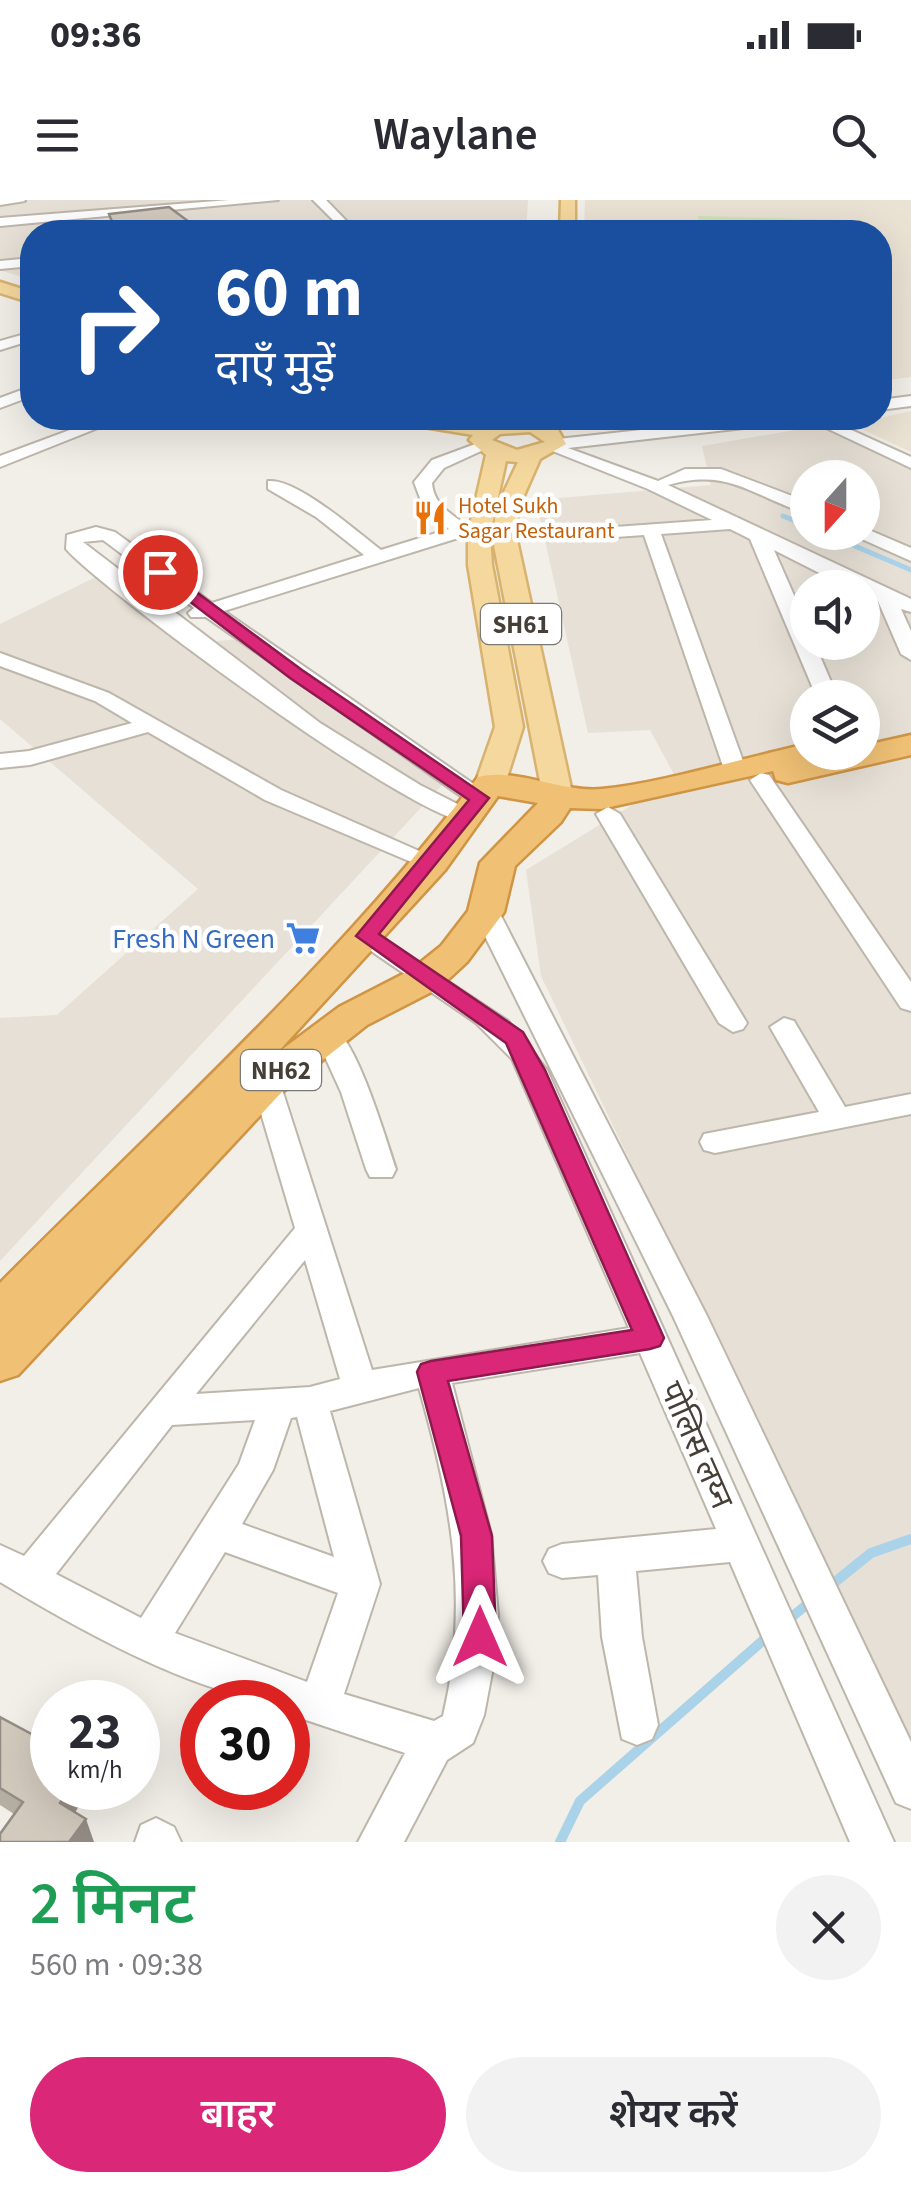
<!DOCTYPE html>
<html lang="hi">
<meta charset="utf-8">
<style>
:root{--surface:#fff;--page:#f2f2f3;--text:#2b2b33;--muted:#7c7c81;--accent:#db2777}
body{margin:0;font-family:"Source Sans 3","Noto Sans Devanagari",sans-serif;background:var(--page);color:var(--text);height:100vh;display:flex;flex-direction:column;font-size:38px;white-space:nowrap}
*{box-sizing:border-box;margin:0}
p{font-size:32px;color:var(--muted)}
.icon{flex:none;width:55px;height:55px;fill:none;stroke:currentColor;stroke-width:2;stroke-linecap:round;stroke-linejoin:round}
.map{position:relative;height:1642px;overflow:hidden}
.sheet{display:flex;flex-direction:column;background:var(--surface);flex:1}
.sheet>*{flex:none}
.hud{position:absolute;left:20px;top:20px;width:872px;height:210px;border-radius:40px;box-shadow:0 10px 40px #0002;background:#1a4fa0;color:#fff;overflow:hidden}
.needle{width:65px;rotate:201deg}
.buttons{position:absolute;left:790px;top:260px;display:grid;gap:20px}
.buttons a{display:grid;place-items:center;width:90px;height:90px;border-radius:50%;background:var(--surface);box-shadow:0 10px 40px #0002;font-size:50px}
.speed{position:absolute;left:30px;top:1480px;display:flex;gap:20px;font-size:50px;font-weight:700;text-align:center}
.speed>*{display:grid;place-content:center;width:130px;height:130px;border-radius:50%;background:var(--surface);box-shadow:0 10px 40px #0002;line-height:1}
.speed small{font-size:25px;font-weight:400}
.speed .limit{border:15px solid #d22;background:#fff;color:#111}
.pin{position:absolute;display:grid;place-items:center;width:85px;height:85px;color:#fff;margin:-42px;border:5px solid #fff;border-radius:50%;box-shadow:0 2px 10px #0007}
.me{position:absolute;width:110px;margin:-55px;rotate:0deg;stroke-linejoin:round;filter:drop-shadow(0 0 8px #0008)}
.turn{display:flex;align-items:center;gap:35px;height:210px;padding:0 30px;font-size:45px}
.turn .icon{width:130px;height:130px;stroke-width:2.5}
.turn b{display:block;font-size:70px;line-height:85px}
.round{display:grid;place-items:center;flex:none;width:105px;height:105px;border-radius:52px;background:var(--page)}
.head{display:flex;align-items:center;justify-content:space-between;height:170px;padding:0 30px}
h1{font-size:60px;font-weight:600;line-height:75px;color:#1e9e55}
.action{display:flex;gap:20px;margin-top:auto;padding:20px 30px}
.action a{flex:1;height:115px;border-radius:60px;background:var(--accent);color:#fff;font-size:40px;font-weight:600;line-height:115px;text-align:center}
.action a+a{background:var(--page);color:var(--text)}
.status{display:flex;justify-content:space-between;align-items:center;height:70px;padding:0 50px;background:var(--surface);direction:ltr}
.status svg{height:28px;fill:currentColor}
header{display:flex;justify-content:space-between;align-items:center;height:130px;padding:0 30px;background:var(--surface);font-size:45px;font-weight:600}
.map>svg:first-child{display:block}
.residential{fill:#e6e0d6;fill-rule:evenodd}
.education{fill:#eae2d3}
.green{fill:#d0e3b4}
.lines{fill:none;stroke-linecap:round;stroke-linejoin:round}
.stream-far1{stroke:#aad3e9;stroke-width:5}
.stream{stroke:#aad3e9;stroke-width:10}
.minor-casing{stroke:#bdb6ab;stroke-width:4}
.major-casing{stroke:#d8b36f;stroke-width:5}
.highway-casing{stroke:#cf9545;stroke-width:5}
.minor{fill:#fff;fill-rule:evenodd}
.major{fill:#f5d89e;fill-rule:evenodd}
.highway{fill:#f0c175;fill-rule:evenodd}
.wall{fill:#b5aea3}
.shaded-wall{fill:#948d85}
.building{fill:#d3cabe;stroke:#948d85;stroke-width:2.5}
.route{fill:#db2777;stroke:#8e194d;stroke-width:2.5}
.labels{text-anchor:middle;stroke-width:9;stroke-linejoin:round;paint-order:stroke}
.far-food-label{font-size:22px;fill:#c56008;stroke:#fff;text-anchor:start}
.shield{fill:#fff;stroke:#7d7973;stroke-width:2.5}
.shield-label{font-size:25px;font-weight:bold;fill:#453f37}
.shop-label{font-size:28px;fill:#366cbe;stroke:#fff;text-anchor:end}
.near-street-label{font-size:32px;fill:#453f37;stroke:#fff}
</style>
<div class="status"><b>09:36</b><svg viewBox="0 0 49 12"><path d="M0 12V9h3v3zM5 12V6h3v6zM10 12V3h3v9zM15 12V0h3v12zM26 1h20v11H26zM47 4h2v5h-2z"/></svg></div>
<header><svg class="icon" aria-label="menu" viewBox="0 0 24 24"><path d="M4 6h16M4 12h16M4 18h16"/></svg>Waylane<svg class="icon" aria-label="search" viewBox="0 0 24 24"><circle cx="10" cy="10" r="6"/><path d="M15 15l6 6"/></svg></header>
<div class="map">
<svg width="911" height="1642" viewBox="0 0 911 1642">
<rect width="100%" height="100%" fill="#f2eee8"/>
<!-- residential -->
<path class="residential" d="M 0,0 L 528,0 L 526,32 L 32,32 L 32,80 L 0,70 Z
M 836,223 L 911,258 L 911,1544 L 541,776 L 526,670 L 676,578 L 650,530 L 588,533 L 536,300 L 711,285 L 702,246 ZM 808,278 L 862,278 L 862,332 L 808,332 ZM 808,388 L 862,388 L 862,442 L 808,442 ZM 808,498 L 862,498 L 862,552 L 808,552 Z
M 102,374 L 193,443 L 242,439 L 442,585 L 0,1061 L 0,818 L 57,815 L 198,689 L 0,519 L 0,424 Z"/>
<!-- education -->
<path class="education" d="M 585,0 L 911,0 L 911,177 L 880,181 L 880,32 L 584,32 Z
M 911,211 L 911,252 L 842,220 L 880,218 Z"/>
<!-- green -->
<path class="green" d="M 698,16 L 845,20 L 850,32 L 700,32 Z"/>
<g class="lines">
<!-- stream-far1 -->
<path class="stream-far1" d="M 783,316 L 808,326
M 822,332 L 911,370"/>
<!-- stream -->
<path class="stream" d="M 830,1386 L 871,1353 L 911,1339
M 787,1421 L 811,1401
M 560,1642 L 580,1601 L 768,1436"/>
<!-- minor casing -->
<g class="minor-casing">
<path id="minor" d="M 0,0 L 24,0 L 25,1 L 0,5 Z
M 229,0 L 278,0 L 0,26 L 0,18 Z
M 313,0 L 326,0 L 357,32 L 345,32 Z
M 32,58 L 32,66 L 0,69 L 0,61 Z
M 32,132 L 32,140 L 0,150 L 0,141 Z
M 32,186 L 32,196 L 0,208 L 0,198 Z
M 911,196 L 911,206 L 880,210 L 880,200 Z
M 102,218 L 123,218 L 0,267 L 0,256 Z
M 751,218 L 797,218 L 789,223 L 568,248 L 658,281 L 685,269 L 721,269 L 808,302 L 808,314 C 753,297 730,267 668,285 L 911,399 L 911,412 L 901,409 L 911,431 L 911,460 L 901,454 L 878,401 L 862,394 L 862,388 L 849,388 L 774,350 L 808,427 L 808,442 L 814,442 L 838,498 L 817,498 L 750,339 L 730,329 L 661,334 L 747,572 L 736,579 L 725,572 L 644,335 L 601,338 L 592,333 L 601,328 L 712,320 L 648,289 L 545,248 L 558,239 Z
M 805,218 L 825,218 L 911,257 L 911,268 Z
M 478,243 L 492,246 L 444,268 L 432,283 C 434,304 448,312 465,324 L 487,321 L 487,329 L 224,411 L 488,594 L 488,604 L 472,604 L 206,417 L 191,417 L 188,413 L 194,408 L 103,340 L 83,342 L 320,523 L 420,585 L 473,612 L 477,617 L 473,622 C 430,633 104,392 66,349 L 67,335 L 96,327 L 115,332 L 212,403 L 364,355 L 316,317 L 268,289 L 268,281 C 297,278 357,332 381,350 L 449,329 L 424,309 L 414,282 L 432,260 Z
M 862,327 L 911,348 L 911,361 L 855,336 L 852,332 L 862,332 Z
M 0,453 L 109,493 L 281,590 L 444,662 L 441,667 L 423,667 L 265,600 L 148,532 L 30,565 L 0,568 L 0,554 L 29,551 L 132,523 L 95,501 L 0,466 Z
M 761,573 L 769,575 L 911,782 L 911,811 L 901,808 L 750,580 Z
M 608,607 L 620,614 L 747,823 L 743,829 L 733,832 L 719,823 L 596,614 Z
M 486,704 L 499,712 L 707,1116 L 911,1542 L 911,1609 L 896,1603 L 673,1116 L 473,712 Z
M 367,728 L 508,821 L 547,870 L 894,1642 L 850,1642 L 730,1362 L 636,1371 L 642,1437 L 658,1525 L 652,1539 L 637,1545 L 622,1539 L 602,1437 L 598,1375 L 562,1378 L 549,1373 L 543,1361 L 549,1349 L 562,1344 L 716,1329 L 640,1153 L 452,1183 L 491,1334 L 498,1415 L 495,1457 L 484,1515 L 473,1543 L 447,1560 L 404,1642 L 358,1642 L 405,1553 L 288,1514 L 288,1502 C 206,1502 71,1425 0,1382 L 0,1345 L 24,1356 L 295,1028 L 252,883 L 256,876 L 276,876 L 280,883 L 372,1170 L 629,1128 L 512,859 L 476,823 L 358,742 L 354,736 L 358,730 ZM 305,1060 L 340,1179 L 310,1187 L 196,1194 ZM 419,1188 C 451,1299 470,1402 443,1516 L 434,1521 L 344,1494 L 380,1384 L 330,1211 ZM 297,1217 L 334,1357 L 242,1324 L 273,1270 L 291,1218 ZM 255,1220 L 239,1264 L 141,1418 L 56,1374 L 172,1225 ZM 225,1352 L 338,1393 L 307,1482 L 175,1433 Z
M 784,818 L 794,821 L 845,907 L 911,894 L 911,914 L 715,953 L 704,950 L 700,942 L 704,934 L 819,912 L 770,827 Z
M 328,824 C 355,831 386,940 396,969 L 392,977 L 370,977 L 366,969 L 341,892 L 314,833 Z
M 156,1618 L 174,1627 L 181,1642 L 135,1642 L 141,1625 Z"/>
</g>
<!-- major casing -->
<g class="major-casing">
<path id="major" d="M 561,0 L 575,0 L 575,32 L 560,32 Z
M 0,82 L 32,92 L 32,103 L 0,93 Z
M 396,218 C 426,216 459,227 485,225 C 512,223 531,219 557,228 L 566,244 L 540,259 L 518,309 L 517,340 L 573,597 L 568,603 L 548,603 L 543,597 L 493,340 L 496,309 L 518,262 L 506,261 L 490,334 L 492,365 L 523,527 L 505,584 L 490,593 L 475,584 L 495,527 L 468,365 L 468,334 L 486,255 L 469,240 L 473,235 L 406,224 ZM 530,232 L 545,242 L 517,250 L 492,240 L 500,234 Z"/>
</g>
<!-- highway casing -->
<g class="highway-casing">
<path id="highway" d="M 911,535 L 911,555 L 788,583 L 776,580 L 773,571 L 601,609 L 570,608 L 561,622 L 515,666 L 504,712 L 467,762 L 439,788 L 367,825 L 281,893 L 18,1175 L 0,1181 L 0,1083 C 163,919 338,762 478,577 C 516,567 561,593 602,589 C 664,583 745,557 808,544 L 808,552 L 862,552 L 862,546 ZM 498,596 L 538,603 L 480,663 L 468,711 L 441,746 L 411,770 L 339,807 L 276,854 L 445,670 Z"/>
</g>
<!-- minor -->
<use href="#minor" class="minor"/>
<!-- major -->
<use href="#major" class="major"/>
<!-- highway -->
<use href="#highway" class="highway"/>
</g>
<!-- wall -->
<path class="wall" d="M 0,1517 L 88,1588 L 75,1613 L 94,1642 L 14,1614 L 0,1605 Z"/>
<!-- shaded-wall -->
<path class="shaded-wall" d="M 68,1588 L 88,1588 L 68,1626 L 60,1603 Z
M 86,1619 L 94,1642 L 69,1642 Z"/>
<!-- building -->
<path class="building" d="M 169,7 L 200,30 L 178,32 L 116,32 L 109,14 Z
M 0,1517 L 52,1545 L 52,1588 L 68,1588 L 60,1603 L 86,1619 L 69,1642 L 0,1642 L 0,1634 L 23,1602 L 0,1588 Z"/>
<!-- route -->
<path class="route" d="M 155,369 L 165,369 L 302,470 L 489,598 L 379,734 L 523,832 L 545,870 L 664,1138 L 660,1146 L 650,1149 L 448,1181 L 492,1336 L 496,1437 L 492,1448 L 480,1452 L 468,1448 L 464,1437 L 461,1336 L 417,1172 L 421,1164 L 431,1161 L 632,1130 L 506,843 L 356,736 L 469,600 L 290,478 L 155,375 Z"/>
<!-- icons -->
<defs>
<g id="restaurant-bare" transform="scale(2.7)"><path d="M-5-6h1v4h1v-4h1v4h1v-4h1v5L-1.5 .5V6h-2V.5L-5-1ZM5-6V6H3V1.5H1.5Q1.5-4 5-6Z" fill="#e8710a" stroke="#fff" stroke-width="2.5" paint-order="stroke"/></g>
<g id="supermarket-bare" transform="scale(2.7)"><path d="M-6-5.5h2.5l.6 2H6L4.5 2H-2.5L-4.4-4H-6ZM-1.5 3.2a1.3 1.3 0 1 0 .1 0ZM3 3.2a1.3 1.3 0 1 0 .1 0Z" fill="#3f7fe0" stroke="#fff" stroke-width="2.5" paint-order="stroke"/></g>
</defs>
<g fill-rule="evenodd">
<use href="#restaurant-bare" x="430" y="318"/>
<use href="#supermarket-bare" x="303" y="738"/>
</g>
<g class="labels">
<!-- far-food labels -->
<g class="far-food-label">
<text x="458" y="313">Hotel Sukh<tspan x="458" dy="25">Sagar Restaurant</tspan></text>
</g>
<!-- shield labels -->
<g class="shield">
<rect x="481" y="404" width="80" height="40" rx="8"/>
<rect x="241" y="850" width="80" height="40" rx="8"/>
</g>
<g class="shield-label">
<text x="521" y="433">SH61</text>
<text x="281" y="879">NH62</text>
</g>
<!-- shop labels -->
<g class="shop-label">
<text x="275" y="748">Fresh N Green</text>
</g>
<!-- near-street labels -->
<g class="near-street-label">
<text transform="translate(697 1245) rotate(66)" y="11">पोलिस लय्न</text>
</g>
</g>
</svg>
<div class="buttons">
<a><svg class="needle" viewBox="-14 -14 28 28"><path d="M0-13l5 13h-10z" fill="#e53935"/><path d="M0 13l5-13h-10z" fill="#7c7c81"/></svg></a>
<a><svg class="icon" aria-label="sound" viewBox="0 0 24 24"><path d="M4 9h4l5-4v14l-5-4H4zM17 9q2 3 0 6"/></svg></a>
<a><svg class="icon" aria-label="layers" viewBox="0 0 24 24"><path d="M12 4l9 5-9 5-9-5zM3 14l9 5 9-5"/></svg></a>
</div>
<div class="speed"><div>23<small>km/h</small></div><div class="limit">30</div></div>
<div class="pin" style="left:160px;top:372px;background:#d93025"><svg class="icon" aria-label="arrive" viewBox="0 0 24 24"><path d="M6 21V4h12l-3 4 3 4H6"/></svg></div>
<svg class="me" style="left:480px;top:1437px" viewBox="-20 -20 40 40"><path d="M0-17L14 15 0 8-14 15z" fill="#db2777" stroke="#fff" stroke-width="4"/></svg>
<div class="hud">
<div class="turn"><svg class="icon" aria-label="right" viewBox="0 0 24 24"><path d="M7 20v-9h11M14 6l5 5-5 5"/></svg><div><b>60 m</b>दाएँ मुड़ें</div></div>
</div>
</div>
<section class="sheet">
<div class="head"><div><h1>2 मिनट</h1><p>560 m · 09:38</p></div><a class="round"><svg class="icon" aria-label="close" viewBox="0 0 24 24"><path d="M6 6l12 12M18 6L6 18"/></svg></a></div>
<div class="action"><a>बाहर</a><a>शेयर करें</a></div>
</section>
